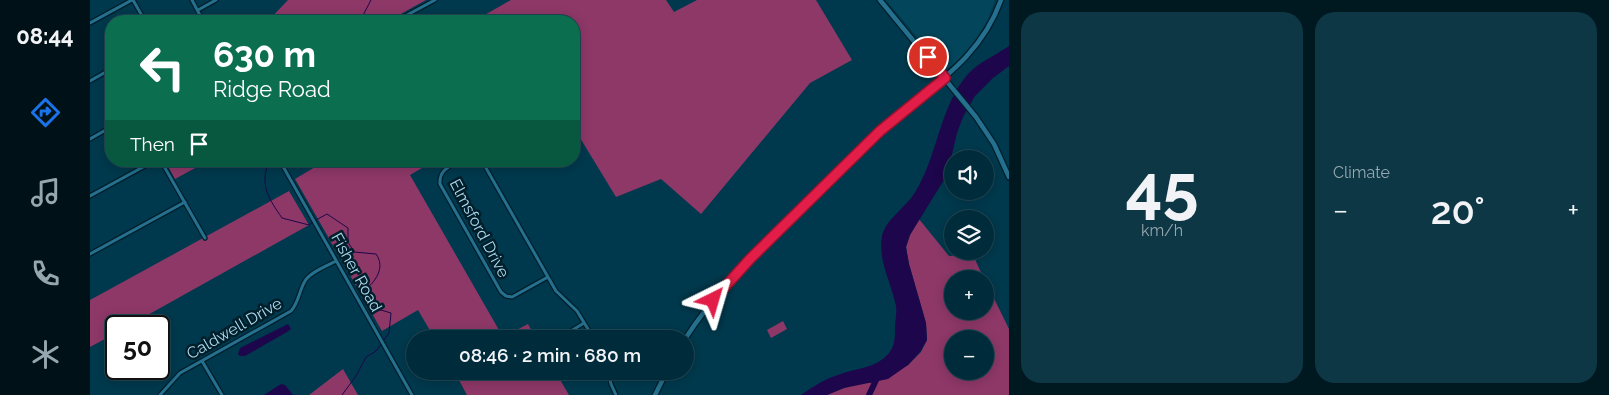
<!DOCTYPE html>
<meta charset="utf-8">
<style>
body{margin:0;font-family:Raleway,sans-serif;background:#0e3745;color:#f1f3f6;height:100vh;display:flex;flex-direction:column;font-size:19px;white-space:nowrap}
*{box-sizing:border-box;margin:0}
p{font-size:16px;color:#95a7af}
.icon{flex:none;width:28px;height:28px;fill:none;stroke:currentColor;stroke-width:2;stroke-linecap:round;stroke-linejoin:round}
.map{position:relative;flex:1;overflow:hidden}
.details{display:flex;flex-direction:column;gap:12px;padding:12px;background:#001820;width:600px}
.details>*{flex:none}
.banner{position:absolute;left:15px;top:15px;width:475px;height:152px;border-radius:20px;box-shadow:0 2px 12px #0003,0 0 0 1px #224754;background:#0b6e4f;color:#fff;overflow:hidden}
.buttons{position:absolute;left:854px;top:150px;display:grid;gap:10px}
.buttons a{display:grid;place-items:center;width:50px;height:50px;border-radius:50%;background:#002b3a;box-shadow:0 2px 12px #0003,0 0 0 1px #224754;font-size:25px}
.speed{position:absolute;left:15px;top:315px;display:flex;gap:10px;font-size:25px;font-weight:700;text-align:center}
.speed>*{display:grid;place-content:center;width:65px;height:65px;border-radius:50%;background:#002b3a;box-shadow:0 2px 12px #0003,0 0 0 1px #224754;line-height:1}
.speed .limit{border:2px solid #111;border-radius:8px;background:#fff;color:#111}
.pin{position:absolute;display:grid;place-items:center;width:42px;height:42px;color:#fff;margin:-21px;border:2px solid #fff;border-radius:50%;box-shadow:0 1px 5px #0007}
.me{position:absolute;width:55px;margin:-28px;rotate:40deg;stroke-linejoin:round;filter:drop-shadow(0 0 4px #0008)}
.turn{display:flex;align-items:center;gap:18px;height:105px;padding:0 25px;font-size:22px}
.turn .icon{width:65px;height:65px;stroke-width:2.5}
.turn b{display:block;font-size:35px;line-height:42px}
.then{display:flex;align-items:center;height:48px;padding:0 25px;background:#0003;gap:10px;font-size:19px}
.big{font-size:38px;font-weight:600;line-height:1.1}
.details .card{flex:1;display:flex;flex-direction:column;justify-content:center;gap:8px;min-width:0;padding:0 18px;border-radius:20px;background:#0e3745}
.details .dial{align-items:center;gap:0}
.dial b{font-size:65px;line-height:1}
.heat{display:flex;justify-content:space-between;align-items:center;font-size:28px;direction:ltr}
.details .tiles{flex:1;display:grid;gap:12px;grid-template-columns:repeat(2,1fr)}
.trip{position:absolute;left:316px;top:330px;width:288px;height:50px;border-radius:25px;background:#002b3a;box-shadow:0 2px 12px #0003,0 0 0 1px #224754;font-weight:600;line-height:50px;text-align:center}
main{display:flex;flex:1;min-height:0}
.menu{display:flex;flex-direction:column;width:90px;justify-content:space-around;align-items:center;background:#001117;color:#95a7af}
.menu .icon{width:35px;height:35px}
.menu .selected{color:#1a73e8}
.menu b{font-size:22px;color:#f1f3f6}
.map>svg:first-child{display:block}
.built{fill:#03455b}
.green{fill:#8e3868;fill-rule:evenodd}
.water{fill:#1d064b}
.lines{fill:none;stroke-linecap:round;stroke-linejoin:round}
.stream{stroke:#1d064b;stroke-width:1}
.river{stroke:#1d064b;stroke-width:6}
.street-casing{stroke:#001f2b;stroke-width:5.5}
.secondary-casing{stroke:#001f2b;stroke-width:7}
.street{stroke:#24708e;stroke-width:3}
.secondary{stroke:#24708e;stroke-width:4.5}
.route-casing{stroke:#92132f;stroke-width:12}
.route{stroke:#e11d48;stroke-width:9}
.labels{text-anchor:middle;stroke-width:5;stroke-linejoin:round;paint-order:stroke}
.street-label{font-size:16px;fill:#aedaef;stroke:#001f2b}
</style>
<main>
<nav class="menu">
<b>08:44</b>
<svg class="icon selected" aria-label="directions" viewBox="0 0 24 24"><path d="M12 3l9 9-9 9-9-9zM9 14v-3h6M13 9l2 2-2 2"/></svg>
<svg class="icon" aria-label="music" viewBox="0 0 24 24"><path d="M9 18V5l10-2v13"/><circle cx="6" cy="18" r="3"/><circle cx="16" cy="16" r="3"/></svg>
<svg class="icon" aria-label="phone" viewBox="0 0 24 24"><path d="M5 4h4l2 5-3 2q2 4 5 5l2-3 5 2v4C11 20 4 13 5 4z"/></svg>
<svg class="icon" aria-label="climate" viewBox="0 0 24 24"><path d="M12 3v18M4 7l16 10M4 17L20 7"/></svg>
</nav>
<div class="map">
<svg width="919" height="395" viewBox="0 0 919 395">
<rect width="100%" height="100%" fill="#00394d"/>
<path class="built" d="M796,0h109l-7,19 -10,17 -12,16 -14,14 -5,3h-3z"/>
<path class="green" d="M198,0h138l-38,21h-120z
M421,0h155l8,12 23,-12h119l36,60 -42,23 -109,131 -40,-35 -45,18 -42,-69v-107h-100z
M75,161h43l-33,18z
M235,161h109l-24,14 93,162 25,-13 8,15h-101l-17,-29 -36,21 -87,-152z
M199,191l20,34 -181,101h-12v7l-26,14v-47z
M829,219l30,37 24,-1 11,24h-32v32h33v-31l24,49v66h-182l17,-7 16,-5h11l37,-18 13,-13 6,-12 -1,-17 -17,-59 -3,-17 4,-12zM862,339h33v32h-33z
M693,321l4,8 -16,9 -4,-8z
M253,369l15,26h-49z
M364,371h101l14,24h-102z"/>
<path class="water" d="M919,46v20l-16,12 -18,18 -12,21 -6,16 -10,42 -37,60 -4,12 3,17 17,59 1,17 -7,12 -12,13 -20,14 -44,9 -17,7h-26c12,-8 23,-16 37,-20 17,-7 38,-6 51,-22 6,-7 6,-16 6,-25 0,-8 3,-18 0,-26 -5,-22 -17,-42 -13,-66 4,-17 23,-28 32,-42 24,-37 25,-87 54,-120 11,-12 28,-19 41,-28z
M198,324l3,5 -4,3 -42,24h-5l-2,-2 2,-6z
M191,384l4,1 8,10h-29z"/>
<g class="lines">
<path class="stream" d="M270,21l11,-21
M179,161c-10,24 0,38 13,57l27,7 4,-3
M226,220l11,-6 21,14v14l6,10 22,2c10,14 -1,28 -12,37l2,12 7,8 8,-1 10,3 -2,20 -13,18 -10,6 -10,19 -14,19"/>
<path class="river" d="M779,395l9,-19"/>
<defs>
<path id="street" d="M43,0l12,21
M102,0l11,21
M108,10l18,-10
M306,21l39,-21
M0,23l42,-23
M0,81l21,-12
M0,139l21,-12
M71,161l44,77
M190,161l132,234
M369,161c-10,6 -20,9 -19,23l61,108 5,4 6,1 36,-20 -66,-116
M0,196l64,-35
M0,254l95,-52
M458,277l8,14 21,20 17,28
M471,337l23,-14
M112,361l20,34
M518,371l3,13 5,11
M70,395l20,-22 111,-62c8,-9 8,-20 14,-30 5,-9 22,-15 31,-20"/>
<path id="secondary" d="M790,0l96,117 18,27 15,33
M595,339c30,-47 70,-85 110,-125 28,-27 55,-56 84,-82 47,-44 99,-68 122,-132
M565,395l12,-24"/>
</defs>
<use href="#street" class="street-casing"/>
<use href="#secondary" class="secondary-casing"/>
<use href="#street" class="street"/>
<use href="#secondary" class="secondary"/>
</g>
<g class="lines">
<defs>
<path id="route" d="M623,300l37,-41 130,-128 65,-53 -17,-21"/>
</defs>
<use href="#route" class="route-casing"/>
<use href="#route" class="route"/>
</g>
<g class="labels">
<g class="street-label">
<text transform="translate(390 228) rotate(62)" y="6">Elmsford Drive</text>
<text transform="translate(267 272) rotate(61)" y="6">Fisher Road</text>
<text transform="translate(144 328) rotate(-30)" y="6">Caldwell Drive</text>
</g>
</g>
</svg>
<div class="buttons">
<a><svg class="icon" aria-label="sound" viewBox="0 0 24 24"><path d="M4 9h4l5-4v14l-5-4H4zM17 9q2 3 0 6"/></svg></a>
<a><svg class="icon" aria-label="layers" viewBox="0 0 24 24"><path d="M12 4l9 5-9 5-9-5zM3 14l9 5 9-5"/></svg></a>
<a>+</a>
<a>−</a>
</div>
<div class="speed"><div class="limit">50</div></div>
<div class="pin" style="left:838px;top:57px;background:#d93025"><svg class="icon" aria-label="arrive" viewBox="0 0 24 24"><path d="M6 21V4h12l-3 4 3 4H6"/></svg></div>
<svg class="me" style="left:623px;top:300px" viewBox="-20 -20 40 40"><path d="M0-17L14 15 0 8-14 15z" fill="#e11d48" stroke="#fff" stroke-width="4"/></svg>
<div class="trip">08:46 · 2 min · 680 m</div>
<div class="banner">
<div class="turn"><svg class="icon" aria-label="left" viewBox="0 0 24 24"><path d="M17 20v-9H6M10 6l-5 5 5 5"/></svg><div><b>630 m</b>Ridge Road</div></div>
<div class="then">Then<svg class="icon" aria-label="arrive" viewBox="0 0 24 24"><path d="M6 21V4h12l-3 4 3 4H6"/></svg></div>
</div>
</div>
<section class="details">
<div class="tiles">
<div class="card dial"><b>45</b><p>km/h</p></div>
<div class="card"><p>Climate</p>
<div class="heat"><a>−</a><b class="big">20°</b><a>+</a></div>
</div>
</div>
</section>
</main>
